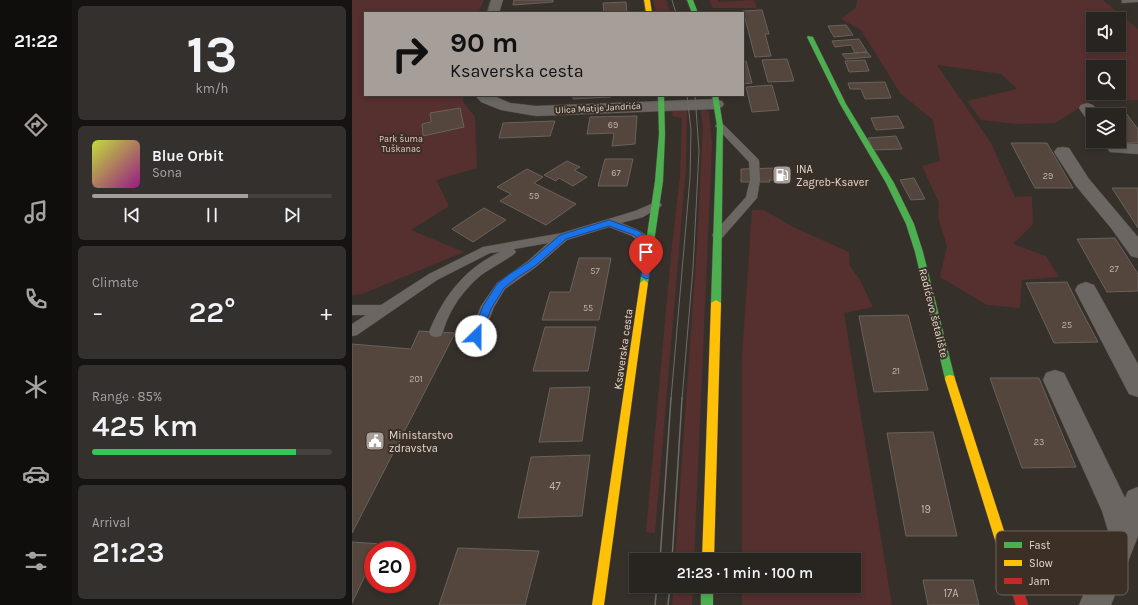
<!DOCTYPE html>
<meta charset="utf-8">
<style>
body{margin:0;font-family:Karla,sans-serif;background:#34302d;color:#f1f3f6;height:100vh;display:flex;flex-direction:column;font-size:15px;white-space:nowrap}
*{box-sizing:border-box;margin:0}
p{font-size:13px;color:#a5a4a5}
.icon{flex:none;width:22px;height:22px;fill:none;stroke:currentColor;stroke-width:2;stroke-linecap:round;stroke-linejoin:round}
.map{position:relative;flex:1;overflow:hidden}
.side{display:flex;flex-direction:column;gap:6px;padding:6px;background:#161412;width:280px}
.side>*{flex:none}
.top-card{position:absolute;left:12px;top:12px;width:380px;height:84px;border-radius:0px;box-shadow:0 2px 6px #0003,0 0 0 1px #44413e;background:#a69e99;color:#111;overflow:hidden}
.tools{position:absolute;left:734px;top:12px;display:grid;gap:8px}
.tools a{display:grid;place-items:center;width:40px;height:40px;border-radius:0px;background:#282420;box-shadow:0 2px 6px #0003,0 0 0 1px #44413e;font-size:20px}
.speed{position:absolute;left:12px;top:541px;display:flex;gap:8px;font-size:20px;font-weight:700;text-align:center}
.speed>*{display:grid;place-content:center;width:52px;height:52px;border-radius:50%;background:#282420;box-shadow:0 2px 6px #0003,0 0 0 1px #44413e;line-height:1}
.speed .limit{border:6px solid #d22;background:#fff;color:#111}
.pin{position:absolute;display:grid;place-items:center;width:34px;height:34px;color:#fff;margin:-41px -17px;border-radius:50% 50% 50% 0;rotate:-45deg;box-shadow:0 0 4px #0007}
.pin .icon{rotate:45deg}
.me{position:absolute;width:44px;margin:-22px;rotate:23deg;stroke-linejoin:round;filter:drop-shadow(0 0 3px #0008)}
.turn{display:flex;align-items:center;gap:14px;height:84px;padding:0 20px;font-size:18px}
.turn .icon{width:52px;height:52px;stroke-width:2.5}
.turn b{display:block;font-size:28px;line-height:34px}
.big{font-size:30px;font-weight:600;line-height:1.1}
.side .tile{flex:1;display:flex;flex-direction:column;justify-content:center;gap:6px;min-width:0;padding:0 14px;border-radius:6px;background:#34302d}
.side .dial{align-items:center;gap:0}
.dial b{font-size:52px;line-height:1}
.song{display:flex;align-items:center;gap:12px}
.cover{width:48px;height:48px;border-radius:6px;background:linear-gradient(135deg,hsl(70 70% 55%),hsl(310 70% 35%))}
.played{height:4px;border-radius:2px;background:linear-gradient(90deg,#a69e99 65%,#44413e 65%)}
.keys{display:flex;justify-content:space-around;direction:ltr}
.heat{display:flex;justify-content:space-between;align-items:center;font-size:22px;direction:ltr}
.charge{height:6px;border-radius:3px;background:linear-gradient(90deg,#34c759 85%,#44413e 0)}
.trip{position:absolute;left:277px;top:553px;width:232px;height:40px;border-radius:0px;background:#282420;box-shadow:0 2px 6px #0003,0 0 0 1px #44413e;font-weight:600;line-height:40px;text-align:center}
main{display:flex;flex:1;min-height:0}
.tabs{display:flex;flex-direction:column;width:72px;justify-content:space-around;align-items:center;background:#100e0d;color:#a5a4a5}
.tabs .icon{width:28px;height:28px}
.tabs .current{color:#a69e99}
.tabs b{font-size:18px;color:#f1f3f6}
.map>svg:first-child{display:block}
.green{fill:#562f2f;fill-rule:evenodd}
.building{fill:#54453d;stroke:#68625e}
.lines{fill:none;stroke-linecap:round;stroke-linejoin:round}
.lane-casing{stroke:#514b47;stroke-width:1}
.street-casing{stroke:#514b47;stroke-width:1}
.fast-casing{stroke:#514b47;stroke-width:1}
.slow-casing{stroke:#514b47;stroke-width:1}
.jam-casing{stroke:#514b47;stroke-width:1}
.lane{fill:#6b6661;fill-rule:evenodd}
.street{fill:#6b6661;fill-rule:evenodd}
.fast{fill:#4caf50;fill-rule:evenodd}
.slow{fill:#ffc107;fill-rule:evenodd}
.jam{fill:#c62828;fill-rule:evenodd}
.tram-far1{stroke:#706b67;stroke-width:1}
.tram{stroke:#706b67;stroke-width:1.5}
.route{fill:#1a73e8;stroke:#114b97}
.labels{text-anchor:middle;stroke-width:4;stroke-linejoin:round;paint-order:stroke}
.far-street-label{font-size:9px;fill:#e2dad4;stroke:#3b2f26}
.number-label{font-size:9px;fill:#beb5ae}
.far-park-label{font-size:9px;fill:#f1c2c0;stroke:#3b2f26}
.poi-label{font-size:11px;fill:#e2dad4;stroke:#3b2f26;text-anchor:start}
.street-label{font-size:11px;fill:#e2dad4;stroke:#3b2f26}
.near-number-label{font-size:11px;fill:#beb5ae}
.key{fill:#3b2f26;stroke:#6d625a;stroke-width:1}
.key-label{font-size:11px;fill:#e2dad4}
</style>
<main>
<nav class="tabs">
<b>21:22</b>
<svg class="icon current" aria-label="directions" viewBox="0 0 24 24"><path d="M12 3l9 9-9 9-9-9zM9 14v-3h6M13 9l2 2-2 2"/></svg>
<svg class="icon" aria-label="music" viewBox="0 0 24 24"><path d="M9 18V5l10-2v13"/><circle cx="6" cy="18" r="3"/><circle cx="16" cy="16" r="3"/></svg>
<svg class="icon" aria-label="phone" viewBox="0 0 24 24"><path d="M5 4h4l2 5-3 2q2 4 5 5l2-3 5 2v4C11 20 4 13 5 4z"/></svg>
<svg class="icon" aria-label="climate" viewBox="0 0 24 24"><path d="M12 3v18M4 7l16 10M4 17L20 7"/></svg>
<svg class="icon" aria-label="car" viewBox="0 0 24 24"><path d="M5 17H2v-5l4-1 3-4h7l3 4 3 1v5h-3M9 17h6M6 11h13"/><circle cx="7" cy="17" r="2"/><circle cx="17" cy="17" r="2"/></svg>
<svg class="icon" aria-label="filters" viewBox="0 0 24 24"><path d="M4 7h16M4 17h16"/><circle cx="9" cy="7" r="2"/><circle cx="15" cy="17" r="2"/></svg>
</nav>
<section class="side">
<div class="tile dial"><b>13</b><p>km/h</p></div>
<div class="tile">
<div class="song"><i class="cover"></i><div><b>Blue Orbit</b><p>Sona</p></div></div>
<div class="played"></div>
<div class="keys"><svg class="icon" aria-label="previous" viewBox="0 0 24 24"><path d="M18 5L8 12l10 7zM5 5v14"/></svg><svg class="icon" aria-label="pause" viewBox="0 0 24 24"><path d="M8 5v14M16 5v14"/></svg><svg class="icon" aria-label="next" viewBox="0 0 24 24"><path d="M6 5l10 7-10 7zM19 5v14"/></svg></div>
</div>
<div class="tile"><p>Climate</p>
<div class="heat"><a>−</a><b class="big">22°</b><a>+</a></div>
</div>
<div class="tile"><p>Range · 85%</p><b class="big">425 km</b><div class="charge"></div></div>
<div class="tile"><p>Arrival</p><b class="big">21:23</b></div>
</section>
<div class="map">
<svg width="786" height="605" viewBox="0 0 786 605">
<rect width="100%" height="100%" fill="#36302b"/>
<path class="green" d="M0,0h132l-6,13h-113v82h99l-1,7 12,15 2,51 -41,12 13,26 -38,24 53,22 -102,42 -10,1z
M301,0h13l4,13h-14z
M357,0h9v2l36,-2 3,8h-44z
M505,0h246l35,29v71l-53,2 -9,8 -21,13 -38,1 -36,-4 -14,-19 50,-12 -16,-15 -64,-9 54,78 24,54 17,-1 1,28 -20,20 33,12 13,21 -37,3 -2,28 -33,-3 -47,-28 7,-31 -9,-29 1,-14 -17,-37 18,-5 -7,-41 -33,-27 -39,-63 -20,-11 15,-12zM741,19h26v26h-26zM741,67h26v26h-26z
M335,106l-1,61 -31,366 -9,-1 25,-277 9,-79 2,-58 -10,-2 1,-6z
M348,107l9,5 3,32 -18,416h-19l22,-315 6,-120z
M400,210h12l29,17 56,25 1,14 10,14 13,27 -29,6 48,292h-150v-19h112v-26h-112v-203z
M322,586h19l-1,19h-20z"/>
<path class="building" d="M162,0h39v2l-40,3z
M274,2l1,11h-23l-1,-10z
M410,10l7,24h-4l6,22 -16,1 -12,-46z
M494,25l7,10 -19,2 -6,-11z
M507,39l8,13 -12,1 -4,-8 -16,2 -3,-6z
M515,52l4,5 -25,2 -4,-5z
M435,59l7,22 -26,1 -6,-22z
M513,60l4,11 -20,1 -4,-11z
M391,61h3l6,22 -9,1z
M533,82l6,16 -26,1 -4,-10h-11l-2,-6z
M420,85l7,25 -27,2 -6,-25z
M221,95h38v2l-38,2z
M108,108l4,19 -41,9 -1,-12 9,-2 -1,-9z
M744,108h26l16,21v14h-17l-2,-3v-25h-18z
M285,116l-2,28 -23,2 2,-13 -27,1 3,-17z
M546,116l6,12 -28,2 -5,-12z
M203,121l-5,15 -51,2 4,-15z
M544,136l6,13 -29,1 -5,-12z
M659,143h36l26,45h-38z
M253,159h28l-6,27h-29z
M215,161l13,6 -6,3 13,7 -14,9 -14,-8 -3,3 -12,-6z
M424,168l1,12h-8l1,2h-29v-13z
M175,169l16,8 -9,6 42,21 -30,21 -46,-24 11,-7 -14,-7z
M424,170h11l1,10h-11z
M562,178l11,21 -14,1 -11,-20z
M760,188h26v40z
M132,208l22,12 -33,22 -21,-13z
M763,238l23,36v17l-31,1 -30,-53z
M227,258h32l-12,62h-57l8,-28h20z
M715,282l13,26 18,34 -44,1 -28,-60z
M556,315l20,75 -54,2 -15,-76z
M193,327h51l-8,44h-55z
M67,331l36,2 -103,200v-189l59,5z
M638,378h49l37,89 -54,1z
M238,387l-8,54 -43,1 11,-54z
M581,432l24,104h-51l-19,-103z
M238,455l-8,61 -64,2 13,-61z
M0,542l28,2 -3,6h-4v9l-21,44z
M106,548l81,3 -14,54h-86z
M571,580h50l6,25h-51z"/>
<g class="lines">
<defs>
<path id="lane" d="M770,0h16v2l-16,1z
M368,123l3,1 35,35 1,2 1,19 -3,18 -35,40h-8l-2,-3 34,-38 4,-17 -1,-18 -32,-34 -2,-2 2,-2z
M304,202l4,1 2,2 -2,2 -17,10 -22,6c13,5 27,10 35,23l-2,3h-8l-14,-13 -23,-9 -42,13 -31,27 -31,22 -11,18 -13,33 -5,1 -5,-1 -2,-4 12,-30 16,-23 31,-22 20,-18 -34,6 2,3c-2,4 -29,18 -36,24 -13,11 -25,26 -32,42 -3,6 -4,12 -7,18l-5,1 -5,-1 -2,-4c14,-35 36,-64 71,-80l-10,1 -53,27 -80,55 -5,1v-12l14,-9h-14v-10h29l48,-31 54,-27 79,-14 73,-22z"/>
<path id="street" d="M139,0h12l-4,13h-12z
M123,95h17l18,8 26,3 180,-7 6,2 2,3 -2,3 -6,2 -180,7 -35,-6 -20,-8z
M735,103l6,2 7,10h-7v7l-6,-2 -8,-12 2,-3z
M750,141h17l2,2 17,1v10l-28,-2z
M711,147l6,1 20,31 49,58v21l-7,-2 -20,-28 -35,-42 -22,-34 3,-4z
M734,282l8,3 44,79v33l-9,-3 -54,-104 3,-5z
M703,370l9,3 61,125 3,-7 10,-4v49l-27,69h-32l30,-71 -7,-23 -59,-131 3,-7z"/>
<path id="fast" d="M335,0h6l5,13h-6z
M456,36l5,1 33,67 48,79 20,41 9,28 32,127 -1,3 -4,1 -4,-1 -1,-3 -30,-127 -9,-28 -20,-41 -46,-79 -33,-67z
M306,95h6l1,39 -2,47 -15,102 -4,3 -4,-3 15,-102 4,-47z
M360,95h6l5,31 -2,177 -5,3 -5,-3 6,-177z
M349,586h12v19h-12z"/>
<path id="slow" d="M292,0h6l2,13h-6z
M292,280l4,3 -44,322h-12l48,-322z
M364,300l5,3 -7,257h-12l9,-257z
M598,375l4,1 1,3 52,161 -2,4 -4,2 -4,-2 -2,-4 -50,-161 1,-3z"/>
<path id="jam" d="M649,534l4,2 2,4 21,65h-12l-21,-65 2,-4z"/>
</defs>
<use href="#lane" class="lane-casing"/>
<use href="#street" class="street-casing"/>
<use href="#fast" class="fast-casing"/>
<use href="#slow" class="slow-casing"/>
<use href="#jam" class="jam-casing"/>
<use href="#lane" class="lane"/>
<use href="#street" class="street"/>
<use href="#fast" class="fast"/>
<use href="#slow" class="slow"/>
<use href="#jam" class="jam"/>
<path class="tram-far1" d="M320,0l4,13
M319,399l19,-221 1,-48 -4,-35
M330,399l11,-131 6,-117 -4,-56"/>
<path class="tram" d="M308,560l11,-162
M320,560l10,-162
M303,605l2,-19
M316,605l2,-19"/>
</g>
<path class="route" d="M257,220l30,11 14,13 1,2 -5,32 -3,1 -5,-3 5,-30 -12,-11 -25,-9 -43,13 -31,27 -17,11 -14,11 -12,19 -13,31h-7l-1,-2 12,-30 14,-22 14,-11 18,-11 31,-27z"/>
<defs>
<symbol id="fuel-square" viewBox="-11 -11 22 22"><rect x="-9" y="-9" width="18" height="18" rx="4" fill="#a69e99" stroke="#3b2f26"/><path d="M-5.5-6h7V0h2V4h1.3V-2.5L3-4.5l.8-.8L6-3V5H2.5V1h-1V6h-7ZM-4.2-4.7v3.2H.2V-4.7Z" fill="#fff"/></symbol>
<symbol id="civic-square" viewBox="-11 -11 22 22"><rect x="-9" y="-9" width="18" height="18" rx="4" fill="#a69e99" stroke="#3b2f26"/><path d="M-.6-6.5H3V-4.5H.6V-3L4-1V1h2V6H-6V1h2V-1L-.6-3ZM-1.2 2.5V6h2.4V2.5Z" fill="#fff"/></symbol>
</defs>
<g fill-rule="evenodd">
<use href="#fuel-square" x="419" y="164" width="22" height="22"/>
<use href="#civic-square" x="12" y="430" width="22" height="22"/>
</g>
<g class="labels">
<g class="far-street-label">
<text transform="translate(246 108) rotate(-3)" y="3">Ulica Matije Jandrića</text>
</g>
<g class="number-label">
<text x="261" y="128">69</text>
<text x="264" y="176">67</text>
<text x="696" y="179">29</text>
<text x="182" y="199">59</text>
<text x="762" y="272">27</text>
<text x="243" y="274">57</text>
<text x="236" y="311">55</text>
<text x="715" y="328">25</text>
<text x="544" y="374">21</text>
<text x="64" y="382">201</text>
<text x="687" y="445">23</text>
</g>
<g class="far-park-label">
<text x="49" y="142">Park šuma<tspan x="49" dy="10">Tuškanac</tspan></text>
</g>
<g class="poi-label">
<text x="444" y="173">INA<tspan x="444" dy="13">Zagreb-Ksaver</tspan></text>
<text x="37" y="439">Ministarstvo<tspan x="37" dy="13">zdravstva</tspan></text>
</g>
<g class="street-label">
<text transform="translate(582 313) rotate(76)" y="4">Radićevo šetalište</text>
<text transform="translate(271 349) rotate(-82)" y="4">Ksaverska cesta</text>
</g>
<g class="near-number-label">
<text x="203" y="490">47</text>
<text x="574" y="513">19</text>
<text x="599" y="597">17A</text>
</g>
</g>
<rect x="644" y="531" width="132" height="64" rx="6" class="key"/>
<rect x="652" y="542" width="18" height="6" fill="#4caf50"/>
<rect x="652" y="560" width="18" height="6" fill="#ffc107"/>
<rect x="652" y="578" width="18" height="6" fill="#c62828"/>
<g class="key-label">
<text x="677" y="549">Fast</text>
<text x="677" y="567">Slow</text>
<text x="677" y="585">Jam</text>
</g>
</svg>
<div class="tools">
<a><svg class="icon" aria-label="sound" viewBox="0 0 24 24"><path d="M4 9h4l5-4v14l-5-4H4zM17 9q2 3 0 6"/></svg></a>
<a><svg class="icon" aria-label="search" viewBox="0 0 24 24"><circle cx="10" cy="10" r="6"/><path d="M15 15l6 6"/></svg></a>
<a><svg class="icon" aria-label="layers" viewBox="0 0 24 24"><path d="M12 4l9 5-9 5-9-5zM3 14l9 5 9-5"/></svg></a>
</div>
<div class="speed"><div class="limit">20</div></div>
<div class="pin" style="left:294px;top:276px;background:#d93025"><svg class="icon" aria-label="arrive" viewBox="0 0 24 24"><path d="M6 21V4h12l-3 4 3 4H6"/></svg></div>
<svg class="me" style="left:124px;top:336px" viewBox="-20 -20 40 40"><circle r="19" fill="#fff"/><path d="M0-13L10 11 0 6-10 11z" fill="#1a73e8"/></svg>
<div class="trip">21:23 · 1 min · 100 m</div>
<div class="top-card">
<div class="turn"><svg class="icon" aria-label="right" viewBox="0 0 24 24"><path d="M7 20v-9h11M14 6l5 5-5 5"/></svg><div><b>90 m</b>Ksaverska cesta</div></div>
</div>
</div>
</main>
